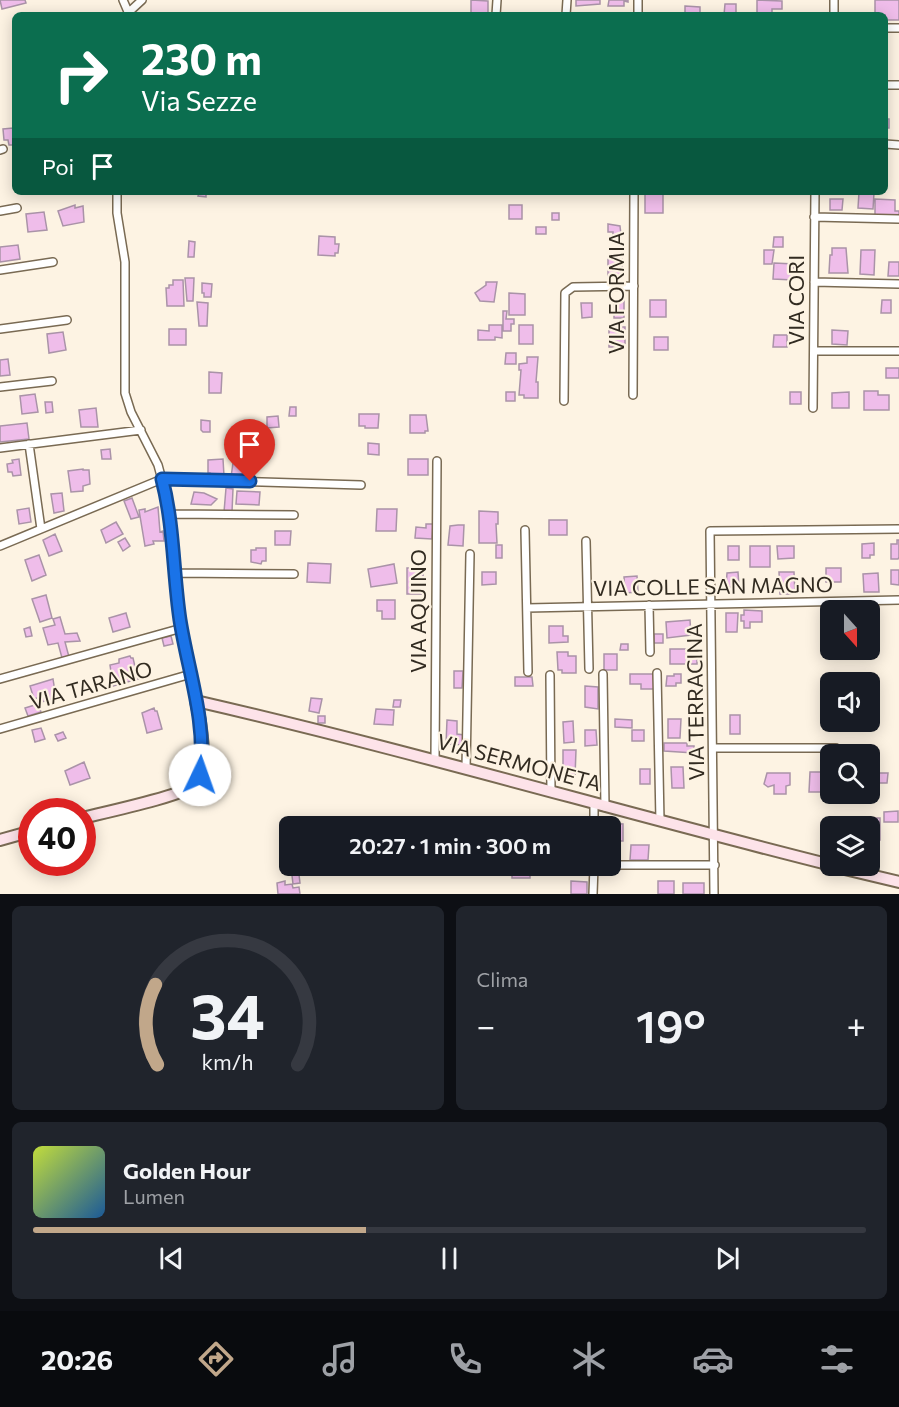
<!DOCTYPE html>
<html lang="it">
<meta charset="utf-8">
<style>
body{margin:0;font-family:Commissioner,sans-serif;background:#20242c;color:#f1f3f6;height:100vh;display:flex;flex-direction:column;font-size:22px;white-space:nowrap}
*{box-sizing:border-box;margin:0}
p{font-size:20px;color:#9ea1a6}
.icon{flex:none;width:33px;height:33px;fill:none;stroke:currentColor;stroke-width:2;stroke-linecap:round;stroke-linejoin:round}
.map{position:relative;height:894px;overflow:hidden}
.side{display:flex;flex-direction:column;gap:12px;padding:12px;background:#0d0f14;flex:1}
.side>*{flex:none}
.hud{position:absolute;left:12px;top:12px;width:876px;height:183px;border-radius:9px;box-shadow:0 3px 15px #0003;background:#0b6e4f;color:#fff;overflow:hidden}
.needle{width:39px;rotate:159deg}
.buttons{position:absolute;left:820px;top:600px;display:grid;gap:12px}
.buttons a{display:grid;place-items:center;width:60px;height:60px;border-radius:9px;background:#171b24;box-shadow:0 3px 15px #0003;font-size:30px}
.speed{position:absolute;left:18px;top:798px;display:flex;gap:12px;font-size:30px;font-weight:700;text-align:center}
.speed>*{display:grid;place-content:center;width:78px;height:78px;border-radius:50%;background:#171b24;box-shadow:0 3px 15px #0003;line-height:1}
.speed .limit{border:9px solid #d22;background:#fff;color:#111}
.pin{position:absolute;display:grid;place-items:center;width:51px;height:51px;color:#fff;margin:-62px -26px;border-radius:50% 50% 50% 0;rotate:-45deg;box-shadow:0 0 6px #0007}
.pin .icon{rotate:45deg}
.me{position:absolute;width:66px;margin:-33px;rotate:3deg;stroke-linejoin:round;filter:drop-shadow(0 0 4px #0008)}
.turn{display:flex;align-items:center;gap:21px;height:126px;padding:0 30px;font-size:27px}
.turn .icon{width:78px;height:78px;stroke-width:2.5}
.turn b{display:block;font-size:42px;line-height:51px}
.then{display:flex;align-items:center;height:57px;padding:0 30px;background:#0003;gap:12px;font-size:22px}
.big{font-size:45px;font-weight:600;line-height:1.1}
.side .widget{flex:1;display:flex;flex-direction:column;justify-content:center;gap:9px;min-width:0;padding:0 21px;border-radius:9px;background:#20242c}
.side .dial{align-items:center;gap:0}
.dial svg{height:156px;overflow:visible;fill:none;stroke:#363941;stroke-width:7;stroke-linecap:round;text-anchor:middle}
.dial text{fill:#f1f3f6;stroke:none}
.song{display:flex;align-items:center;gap:18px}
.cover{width:72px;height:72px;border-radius:9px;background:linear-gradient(135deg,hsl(70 70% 55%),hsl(210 70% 35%))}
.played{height:6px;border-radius:3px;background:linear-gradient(90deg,#c1a78a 40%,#363941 40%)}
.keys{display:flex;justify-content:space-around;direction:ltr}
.heat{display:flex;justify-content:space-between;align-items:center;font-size:33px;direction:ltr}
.side .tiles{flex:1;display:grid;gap:12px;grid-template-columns:1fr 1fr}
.widget:last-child{grid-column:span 2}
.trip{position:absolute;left:279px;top:816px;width:342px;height:60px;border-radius:9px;background:#171b24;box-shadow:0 3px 15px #0003;font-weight:600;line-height:60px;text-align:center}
.tabs{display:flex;height:96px;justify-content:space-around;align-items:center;background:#090b0e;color:#9ea1a6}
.tabs .icon{width:42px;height:42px}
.tabs .active{color:#c1a78a}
.tabs b{font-size:27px;color:#f1f3f6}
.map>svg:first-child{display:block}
.building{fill:#efbdea;stroke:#aa93a8;stroke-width:1.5}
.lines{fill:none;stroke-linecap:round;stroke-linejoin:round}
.street-casing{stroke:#796a53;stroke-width:10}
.secondary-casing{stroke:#796a53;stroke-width:14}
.street{stroke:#fff;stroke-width:7}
.secondary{stroke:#fde3e9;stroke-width:10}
.route-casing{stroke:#114b97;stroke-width:15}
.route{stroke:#1a73e8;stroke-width:10}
.labels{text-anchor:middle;stroke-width:4.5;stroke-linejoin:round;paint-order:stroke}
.street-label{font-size:21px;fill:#322b21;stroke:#fdf3e3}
</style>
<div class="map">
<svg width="899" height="894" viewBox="0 0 899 894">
<rect width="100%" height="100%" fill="#fdf3e3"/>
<path class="building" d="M0,0h25l1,3 -24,6z
M471,0l17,1v14l-17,-2z
M576,0h24v4l-24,2z
M609,0h19v2l-4,-1v5h-16z
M757,0l25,1v8h-10v4h-15z
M875,0h24v20h-14v-5h-10z
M725,4h11v11h-12z
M685,6l15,1v6l-12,2v-2h-3z
M885,119h4v9h-4z
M13,128l2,17h-6l-1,-5h-4l-1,-11z
M199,192h7v5l-8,-1z
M645,192h18v21h-18z
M859,192l15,1 -1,16 -15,-1z
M830,199h13l-1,11h-12z
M875,199l20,1v11h4v6l-24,-1z
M75,205v3l8,-2 1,16 -21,4 -5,-15z
M509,205h13v14h-13z
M44,212l3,18 -19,2 -2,-18z
M552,213h7v7h-7z
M608,224l12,2 1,9h-8v-3h-5z
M536,227h10v7h-10z
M319,236l16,1v7h4l-1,9h-3v3l-17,-1z
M774,237h9v10h-10z
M189,241l6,1 -1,15h-6z
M18,245l2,14 -20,3v-15z
M832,248h14l2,25h-19l1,-18h2z
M764,250h10l-2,14h-8z
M861,250h14l-1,25 -14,-1z
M608,259h14v18l-14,-1z
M889,262h10v14h-11z
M774,263l20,1 -1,16 -20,-1z
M185,278h9l-1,23h-6z
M173,280h10l1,26h-17l-1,-18h3v-3h4z
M486,282h11l-3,20 -14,-1 -5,-8 11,-8z
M202,283l10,1 -1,13h-7v-4h-2z
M509,293l16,1v21h-16z
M614,300h10v18h-10z
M650,300h16v17h-16z
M882,300h9v13h-10z
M197,302l11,1 -1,23h-8z
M581,303h11v14l-10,1z
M503,311h4l-1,8h8v5h-3v7h-8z
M489,325h13v13l-7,-1v3h-17v-10l11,1z
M519,325h14v19h-14z
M609,327h16v20h-16z
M169,329h17v16h-17z
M832,330l16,1 -1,14 -15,-1z
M63,332l3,18 -17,3 -2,-19z
M774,335h13v12h-14z
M654,337h14v13h-14z
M506,353h10v11h-11z
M527,357h11l-2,25h2v16h-14v-3h-5l2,-25h-2v-6l8,-1z
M8,359l2,16 -10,1v-16z
M886,368h13v10h-13z
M209,372l13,1 -1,20h-12z
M864,391h14v4h11v15h-25z
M506,392h9v9h-9z
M790,392h11v12h-11z
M849,392v16h-17v-15z
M35,394l3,18 -16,2 -2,-18z
M45,402h7l1,10 -7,1z
M290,407h6v9h-7z
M96,408l2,19h-17l-2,-17z
M359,414h20l-1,14h-13v-2h-6z
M410,415h16l2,16h-3v2h-15z
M278,416l1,11 -12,1v-11z
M201,420l9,1v11h-7l-2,-2z
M27,423l2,16 -29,3v-16z
M368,443l11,1v11l-11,-1z
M110,449l1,10h-9l-1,-9z
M19,459l2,16 -8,1 -1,-4h-4l-1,-8 6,-1 -1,-3z
M223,459l1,17h-14v-3h-2v-13z
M408,459h20v16h-20z
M233,463h11l-2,14h-11z
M83,469v1h6l1,14 -7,2v5l-12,1 -3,-21z
M226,488l7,1 -1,23h-8z
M237,491l23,1 -1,13 -23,-1z
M194,492l10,1 13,6 -6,6 -20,-1z
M62,493l2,18 -10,2 -3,-19z
M132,498l7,19 -8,2 -7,-18z
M158,507l2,25 3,-1 1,10h-11l1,3 -9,2 -6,-36 6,-1v3z
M29,508l2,14 -12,2 -2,-14z
M377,509h20l-1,22h-20z
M479,511l19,1v12h-2l1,19h-18z
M549,520h18v15h-18z
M116,522l7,12 -17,9 -5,-13z
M426,524h7l-1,15 -17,-1 1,-11 10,1z
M458,525h6l-1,21 -15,-1 2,-19z
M275,531h16l-1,14h-15z
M55,534l7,17 -13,5 -6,-16z
M125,538l5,8 -7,5 -5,-9z
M897,540h2v17l-1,2h-7v-15h6z
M874,543v12h-4v3h-8v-14z
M496,545h6v13h-6z
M728,546h11v14h-11z
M750,546h20v21h-20z
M777,546h17v12l-16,1z
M256,548h10v13h-4l-1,3 -10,-2v-12h5z
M39,555l7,20 -14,6 -7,-21z
M308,563l23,1 -1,19 -23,-1z
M394,564l3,19 -26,4 -3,-18z
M407,568h16v26h-16z
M826,568h15v14h-15z
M891,570h8v15l-8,-1z
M482,572h14v12l-14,1z
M738,572l1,15h-13l1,-14z
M779,572h15l1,22h-15z
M878,573l1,19h-15l-1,-18z
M637,576l1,16 -13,1 -1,-16z
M46,595l6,23 -12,4 -8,-23z
M377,600h18v19h-13v-8h-5z
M744,610l18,1v11h-12v6h-6v-7h-3v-6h3z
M126,613l4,14 -17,5 -4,-14z
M726,613h12l-1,19h-11z
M60,617l5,17 12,-1 3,8 -15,1 4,15 -7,1 -4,-15 -10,2 -5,-17 12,-3 -2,-6z
M870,619h8l1,15 -9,1z
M690,620l1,15 -24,3 -1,-16z
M549,626h14v10h5v6l-19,1z
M30,627l2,9 -6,1 -2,-8z
M654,634h9v9h-9z
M171,636l2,8 -9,2 -2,-8z
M621,644h7v6h-8z
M670,649h23v6h4v9h-27z
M557,652h11v4h8v17h-14v-3h-4z
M604,654h13v16h-13z
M130,656l1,2h2l5,21 -25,7 -3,-21 9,-2v-4z
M454,671h9l-1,17h-8z
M630,674h24v15h-13v-5h-11z
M674,674h7v9h-5v3h-10l1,-10h7z
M515,677h17l1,9h-18z
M53,679l3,19 -15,4 -1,-5 -6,2 -4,-13z
M585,686l13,1v22l-13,-2z
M311,698l11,1 -3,14 -10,-2z
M394,700h7l-1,7h-7z
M38,704l3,8 -13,4 -3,-8z
M154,708l1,3h2l5,18 -15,4 -5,-20z
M376,709l18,1 -1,15 -19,-1z
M730,715h10v19h-10z
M318,716h7v7h-7z
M615,719l17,1v8l-17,-1z
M668,719h13l-1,19h-12z
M447,720l10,1v13l7,1 -1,10 -17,-1z
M573,721l1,21 -10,1 -1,-21z
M41,728l4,11 -10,3 -3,-12z
M585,730h11l1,15 -12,1z
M632,730h12v11h-12z
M63,732l3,6 -8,3 -3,-6z
M664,743h23v3h7v7l-30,-2z
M563,750h13l-1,27h-12z
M84,762l6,16 -20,7 -5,-14z
M671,767h12l1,21h-12z
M640,769h10v15h-10z
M810,772h15v20h-16z
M767,773h23v12l-4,1v8h-12v-9l-6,2 -4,-3z
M879,773h9l-1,10h-9z
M898,811v11h-14v-10z
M854,818h26v22h-10v-14h-16z
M604,823l19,1v17h-13v-15h-6z
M631,845h18l-1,15h-18z
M298,866l2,17 -7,1 -2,-17z
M530,870v8h-18v-7z
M285,881v4l7,-1 1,4 6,-1 1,7h-22l-1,-11z
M571,881l16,1v12h-16z
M658,881h16v13h-16z
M683,883h21v11h-21z"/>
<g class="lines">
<defs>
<path id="street" d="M123,0l6,14
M129,12l13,-12
M496,15l1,-15
M566,15l1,-15
M638,15v-15
M834,15v-15
M885,28h14
M885,85h14
M885,144l14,1
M0,150l3,-1
M117,192v21l8,49v131l6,19 27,53 10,37 12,116 16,83
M0,211l17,-3
M814,217l85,2
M0,270l53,-8
M814,282l85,2
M0,329l67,-9
M814,351h85
M0,387l52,-6
M633,395l1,-203
M564,401l1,-108 8,-6 61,-1
M813,408l2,-216
M29,444l12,85
M0,448l141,-18
M170,514l124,1
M525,530l3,142
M586,541l3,128
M0,546l162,-67 199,6
M175,573l119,1
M649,605l1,47
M527,608l372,-8
M657,673l3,148
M603,674l2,133
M550,675l1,117
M0,679l182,-51
M0,729l191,-55
M713,748h123
M435,760l2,-299
M466,769l4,-215
M594,826v-22
M610,865h105
M593,894l1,-28
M714,894l-4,-363 189,-2"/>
<path id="secondary" d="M82,818c20,-5 106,-23 115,-35 12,-16 3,-64 -1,-82 213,49 423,111 635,164
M0,840l32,-9
M832,866l67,16"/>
</defs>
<use href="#street" class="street-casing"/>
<use href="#secondary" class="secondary-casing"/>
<use href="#street" class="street"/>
<use href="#secondary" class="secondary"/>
</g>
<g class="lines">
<defs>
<path id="route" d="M200,775c7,-53 -12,-104 -20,-155 -7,-47 -6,-95 -18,-141l88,2"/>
</defs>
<use href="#route" class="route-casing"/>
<use href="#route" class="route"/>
</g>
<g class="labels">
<g class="street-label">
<text transform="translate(617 293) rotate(-90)" y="7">VIA FORMIA</text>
<text transform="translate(797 300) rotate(-90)" y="7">VIA CORI</text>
<text transform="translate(713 587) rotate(-1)" y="7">VIA COLLE SAN MAGNO</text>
<text transform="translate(419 611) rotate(-90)" y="7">VIA AQUINO</text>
<text transform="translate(91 686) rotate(-16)" y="7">VIA TARANO</text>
<text transform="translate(696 702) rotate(-91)" y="7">VIA TERRACINA</text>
<text transform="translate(519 763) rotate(15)" y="7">VIA SERMONETA</text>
</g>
</g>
</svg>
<div class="buttons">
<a><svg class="needle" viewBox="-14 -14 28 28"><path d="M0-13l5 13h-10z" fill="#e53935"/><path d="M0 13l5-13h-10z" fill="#9ea1a6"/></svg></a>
<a><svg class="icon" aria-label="sound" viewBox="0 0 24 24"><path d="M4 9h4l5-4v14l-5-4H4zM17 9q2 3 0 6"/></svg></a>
<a><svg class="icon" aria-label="search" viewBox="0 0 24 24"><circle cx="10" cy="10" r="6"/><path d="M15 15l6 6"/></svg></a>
<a><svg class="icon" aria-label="layers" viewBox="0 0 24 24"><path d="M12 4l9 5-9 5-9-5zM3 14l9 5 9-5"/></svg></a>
</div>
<div class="speed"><div class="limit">40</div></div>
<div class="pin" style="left:250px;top:481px;background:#d93025"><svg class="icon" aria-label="arrive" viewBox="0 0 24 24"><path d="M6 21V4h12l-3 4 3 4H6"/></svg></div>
<svg class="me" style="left:200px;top:775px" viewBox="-20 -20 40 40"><circle r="19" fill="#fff"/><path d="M0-13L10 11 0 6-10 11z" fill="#1a73e8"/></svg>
<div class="trip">20:27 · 1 min · 300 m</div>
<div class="hud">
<div class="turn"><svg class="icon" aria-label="right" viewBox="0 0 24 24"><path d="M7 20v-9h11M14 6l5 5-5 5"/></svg><div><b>230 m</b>Via Sezze</div></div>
<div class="then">Poi<svg class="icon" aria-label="arrive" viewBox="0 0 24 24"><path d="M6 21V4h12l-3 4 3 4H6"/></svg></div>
</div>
</div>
<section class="side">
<div class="tiles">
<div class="widget dial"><svg viewBox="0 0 100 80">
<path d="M14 69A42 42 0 1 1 86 69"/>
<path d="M14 69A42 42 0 0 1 13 28" stroke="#c1a78a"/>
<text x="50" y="56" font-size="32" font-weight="700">34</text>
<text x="50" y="72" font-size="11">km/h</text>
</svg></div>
<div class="widget"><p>Clima</p>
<div class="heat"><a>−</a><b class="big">19°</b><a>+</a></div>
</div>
<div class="widget">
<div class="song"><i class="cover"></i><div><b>Golden Hour</b><p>Lumen</p></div></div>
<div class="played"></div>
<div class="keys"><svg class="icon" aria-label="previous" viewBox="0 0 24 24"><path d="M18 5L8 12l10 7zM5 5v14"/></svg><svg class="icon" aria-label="pause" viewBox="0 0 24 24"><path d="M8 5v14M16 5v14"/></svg><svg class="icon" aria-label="next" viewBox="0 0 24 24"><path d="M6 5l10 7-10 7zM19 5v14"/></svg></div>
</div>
</div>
</section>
<nav class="tabs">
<b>20:26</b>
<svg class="icon active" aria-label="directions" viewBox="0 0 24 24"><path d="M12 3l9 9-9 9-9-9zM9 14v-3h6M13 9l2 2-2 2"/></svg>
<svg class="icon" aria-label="music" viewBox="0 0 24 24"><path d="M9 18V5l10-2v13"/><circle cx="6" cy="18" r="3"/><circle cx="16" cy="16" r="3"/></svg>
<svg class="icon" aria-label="phone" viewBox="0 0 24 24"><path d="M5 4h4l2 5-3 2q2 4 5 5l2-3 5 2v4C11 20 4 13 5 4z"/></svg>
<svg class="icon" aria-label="climate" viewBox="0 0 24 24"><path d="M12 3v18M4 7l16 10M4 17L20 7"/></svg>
<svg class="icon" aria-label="car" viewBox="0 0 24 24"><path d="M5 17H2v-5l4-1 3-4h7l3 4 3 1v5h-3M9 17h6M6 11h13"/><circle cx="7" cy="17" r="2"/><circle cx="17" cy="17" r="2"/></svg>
<svg class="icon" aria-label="filters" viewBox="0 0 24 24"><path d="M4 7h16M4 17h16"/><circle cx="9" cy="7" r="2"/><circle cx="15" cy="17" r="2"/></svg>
</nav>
